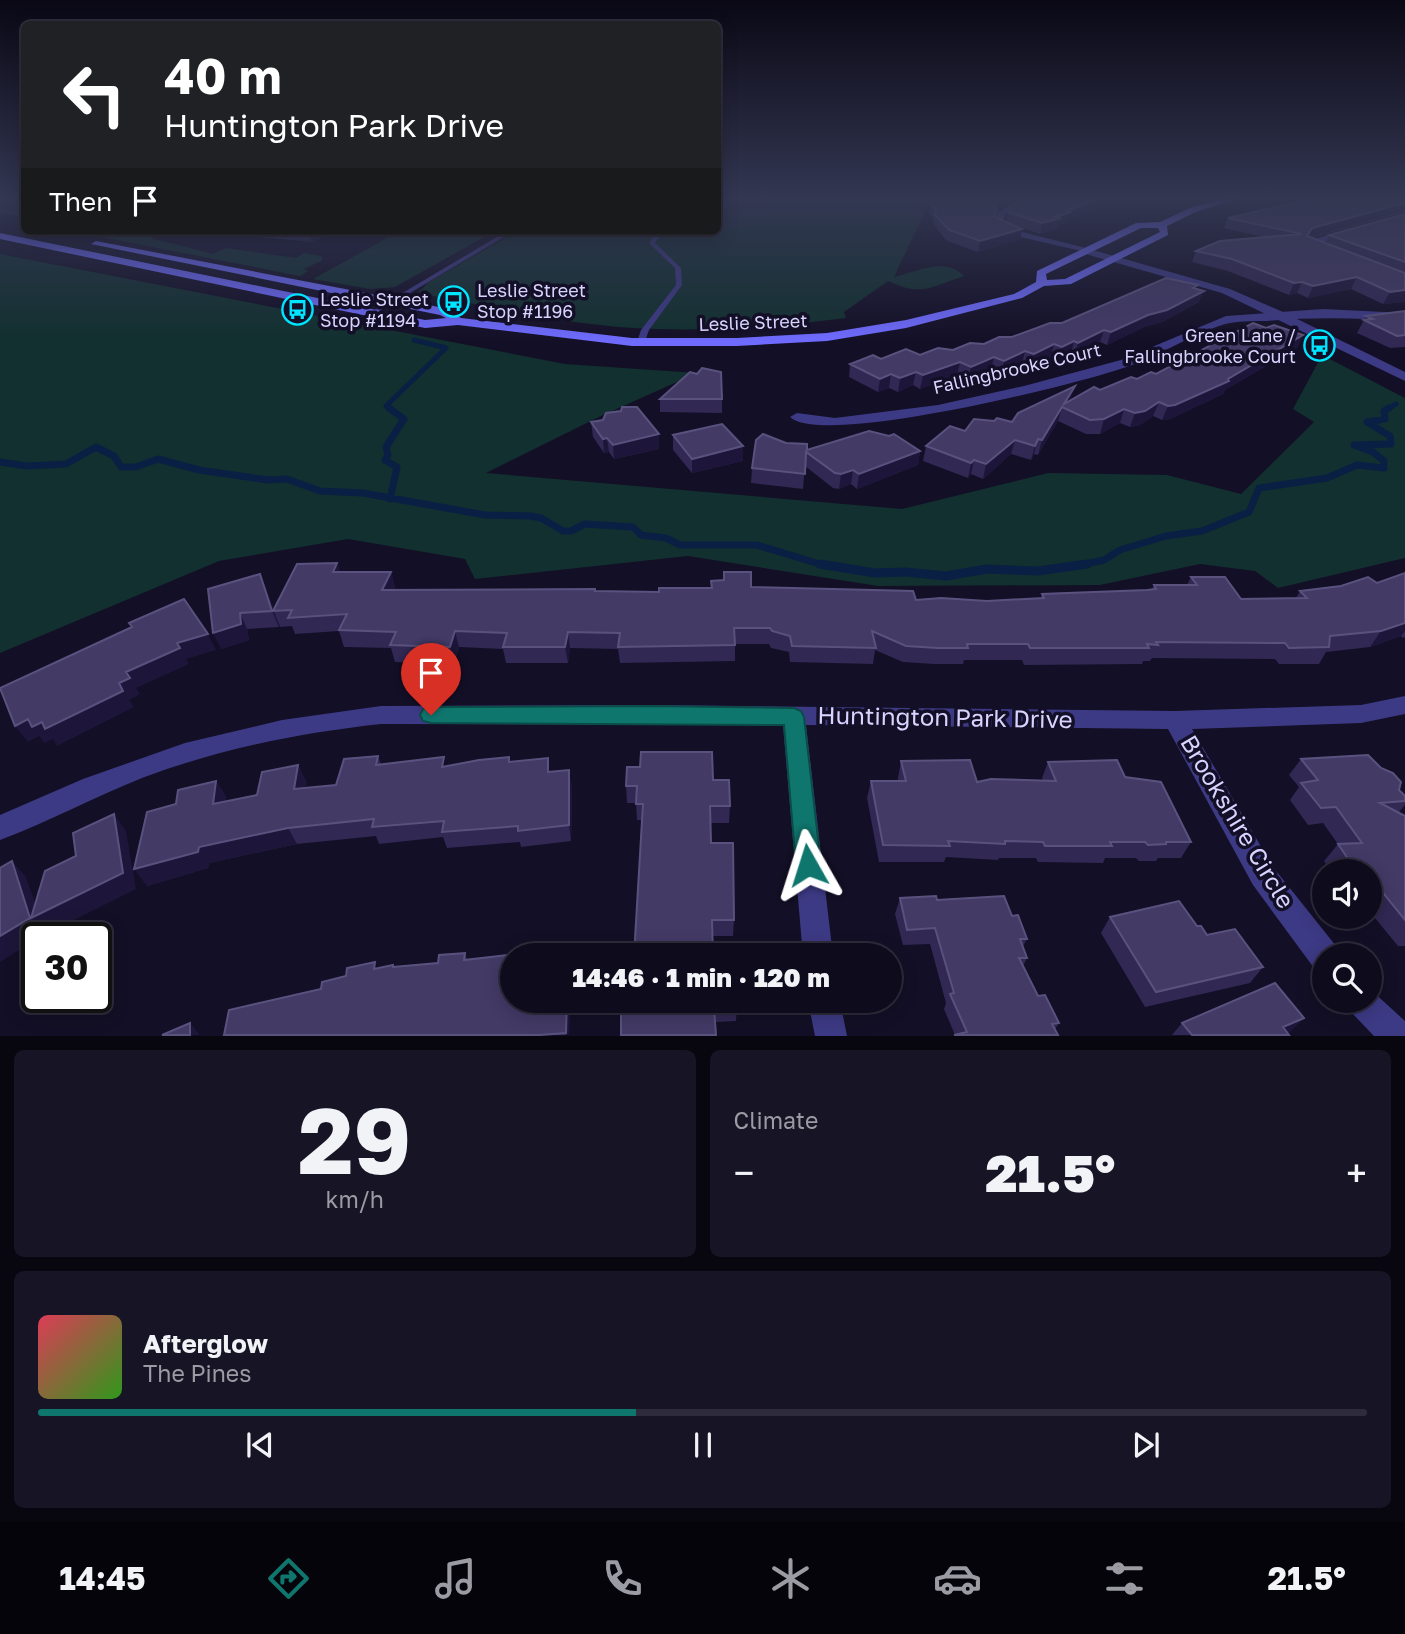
<!DOCTYPE html>
<meta charset="utf-8">
<style>
body{margin:0;font-family:"Golos Text",sans-serif;background:#171425;color:#f1f3f6;height:100vh;display:flex;flex-direction:column;font-size:26px;white-space:nowrap}
*{box-sizing:border-box;margin:0}
p{font-size:23px;color:#9b9ba3}
.icon{flex:none;width:38px;height:38px;fill:none;stroke:currentColor;stroke-width:2;stroke-linecap:round;stroke-linejoin:round}
.map{position:relative;height:1036px;overflow:hidden}
.details{display:flex;flex-direction:column;gap:14px;padding:14px;background:#08060f;flex:1}
.details>*{flex:none}
.guide{position:absolute;left:21px;top:21px;width:700px;height:214px;border-radius:10px;box-shadow:0 4px 18px #0003,0 0 0 2px #2e2b3b;background:#202124;color:#fff;overflow:hidden}
.fabs{position:absolute;left:1312px;top:859px;display:grid;gap:14px}
.fabs a{display:grid;place-items:center;width:70px;height:70px;border-radius:50%;background:#0e0b1c;box-shadow:0 4px 18px #0003,0 0 0 2px #2e2b3b;font-size:35px}
.speed{position:absolute;left:21px;top:922px;display:flex;gap:14px;font-size:35px;font-weight:700;text-align:center}
.speed>*{display:grid;place-content:center;width:91px;height:91px;border-radius:50%;background:#0e0b1c;box-shadow:0 4px 18px #0003,0 0 0 2px #2e2b3b;line-height:1}
.speed .limit{border:4px solid #111;border-radius:10px;background:#fff;color:#111}
.pin{position:absolute;display:grid;place-items:center;width:60px;height:60px;color:#fff;margin:-72px -30px;border-radius:50% 50% 50% 0;rotate:-45deg;box-shadow:0 0 7px #0007}
.pin .icon{rotate:45deg}
.me{position:absolute;width:77px;margin:-38px;rotate:354deg;stroke-linejoin:round;filter:drop-shadow(0 0 5px #0008)}
.turn{display:flex;align-items:center;gap:24px;height:147px;padding:0 28px;font-size:32px}
.turn .icon{width:91px;height:91px;stroke-width:2.5}
.turn b{display:block;font-size:49px;line-height:60px}
.then{display:flex;align-items:center;height:66px;padding:0 28px;background:#0003;gap:14px;font-size:26px}
.big{font-size:52px;font-weight:800;line-height:1.1}
.details .widget{flex:1;display:flex;flex-direction:column;justify-content:center;gap:10px;min-width:0;padding:0 24px;border-radius:10px;background:#171425}
.details .dial{align-items:center;gap:0}
.dial b{font-size:91px;line-height:1}
.song{display:flex;align-items:center;gap:21px}
.cover{width:84px;height:84px;border-radius:10px;background:linear-gradient(135deg,hsl(350 70% 55%),hsl(110 70% 35%))}
.played{height:7px;border-radius:4px;background:linear-gradient(90deg,#0f766e 45%,#2e2b3b 45%)}
.keys{display:flex;justify-content:space-around;direction:ltr}
.heat{display:flex;justify-content:space-between;align-items:center;font-size:38px;direction:ltr}
.details .tiles{flex:1;display:grid;gap:14px;grid-template-columns:1fr 1fr}
.widget:last-child{grid-column:span 2}
.trip{position:absolute;left:500px;top:943px;width:402px;height:70px;border-radius:35px;background:#0e0b1c;box-shadow:0 4px 18px #0003,0 0 0 2px #2e2b3b;font-weight:800;line-height:70px;text-align:center}
.tab-bar{display:flex;height:112px;justify-content:space-around;align-items:center;background:#06040b;color:#9b9ba3}
.tab-bar .icon{width:49px;height:49px}
.tab-bar .current{color:#0f766e}
.tab-bar b{font-size:32px;color:#f1f3f6}
.map>svg:first-child{display:block}
.green{fill:#12302f}
.lines{fill:none;stroke-linecap:round;stroke-linejoin:round}
.stream-far2{stroke:#0a1f44;stroke-width:5}
.stream-far1{stroke:#0a1f44;stroke-width:7}
.stream{stroke:#0a1f44;stroke-width:9}
.service{fill:#3d3a85;fill-rule:evenodd}
.minor{fill:#3d3a85;fill-rule:evenodd}
.tertiary{fill:#3d3a85;fill-rule:evenodd}
.secondary{fill:#6f6bff;fill-rule:evenodd}
.wall{fill:#312854}
.shaded-wall{fill:#1d163a}
.building{fill:#433a66;stroke:#5a527e;stroke-width:2}
.route{fill:#0f766e;stroke:#0a4d48;stroke-width:2}
.labels{text-anchor:middle;stroke-width:7;stroke-linejoin:round;paint-order:stroke}
.far-poi-label{font-size:18px;fill:#d9d4ff;stroke:#130f26;text-anchor:start}
.far-street-label{font-size:18px;fill:#d9d4ff;stroke:#130f26}
.near-street-label{font-size:24px;fill:#d9d4ff;stroke:#130f26}
</style>
<div class="map">
<svg width="1405" height="1036" viewBox="0 0 1405 1036">
<rect width="100%" height="100%" fill="#130f26"/>
<path class="green" d="M0,197h24v20l-24,-4z
M718,197h214l-38,80c22,-5 51,-21 70,-1 -34,11 -42,21 -76,5l-44,31 2,6c-90,11 -181,17 -271,4 -52,-8 -105,-19 -157,-29l11,-11 88,-51h201z
M71,231h96l-16,7 62,16 13,-6 70,10 8,-5 17,3 2,4 -19,9 4,2 -8,5z
M463,231h32l-100,56 -25,2 -57,-10 85,-47 55,5z
M0,254l565,110 132,9 -96,43 -115,57 416,36 146,-36 119,2 74,19 73,-72 -21,-13 29,-54 83,43v160l-127,30 -23,-17 -55,-7 -100,21 -222,1 -190,-30 -213,23 -10,-20 -117,-20 -129,22 -219,92z"/>
<g class="lines">
<path class="stream-far2" d="M391,410l-5,-4 60,-58 -32,-8
M1386,410l10,-6"/>
<path class="stream-far1" d="M389,408l15,11 -18,28 2,8 -3,5 12,7 -7,32
M0,462l27,4 39,-2 30,-17 18,9 7,11h15l22,-8 41,11 69,10 19,-1 33,12 43,2 122,22 45,1 11,2 22,13h8l14,-7 48,3 8,8 25,3 14,7h77l69,21
M1076,566l28,-6 16,-10 46,-14 36,-5 47,-19 10,-24 68,-10 30,-13 27,3v-7l-11,-9 -19,-7 37,-1 -1,-8 -23,-14 18,-3 -1,-8 5,-3"/>
<path class="stream" d="M820,564l55,9 30,-1 41,4 41,-7 51,2 49,-7"/>
<path class="service" d="M507,231h7l-141,84 -6,-1z
M657,231h6l-8,12 26,25 1,17 -33,45 -5,14h-3l-4,-2 4,-12 35,-45 -1,-17 -26,-25z"/>
<path class="minor" d="M1031,197h11l-37,17 -2,9 19,9 68,17v4l-74,-17 -21,-10 3,-15z
M1351,228l5,3 -2,2 -39,12 9,5v4h-8l-11,-8 3,-5z
M1323,309l82,4v8c-47,-3 -92,-4 -138,0 -12,0 -25,0 -37,2 -28,6 -70,32 -98,42 -47,18 -310,83 -342,52l7,-4 38,5 103,-13 86,-19 97,-26 105,-44z
M1405,696v18l-44,9 -169,6 81,138 63,79 3,10h-14v16l-11,-4 -61,-83 -85,-156 -362,-4 27,231h-30l-20,-231 -402,-1c-82,9 -162,25 -239,54 -48,19 -94,44 -142,62v-25l83,-36 102,-36 97,-23 99,-14 269,-1 525,6 186,-6z
M1370,989l35,32v15h-31l-23,-24 -5,-11h24z
M808,1001h32l7,35h-32z"/>
<path class="tertiary" d="M1086,248l144,41 53,23 122,60v9l-183,-88 -140,-40v-4z"/>
<path class="secondary" d="M1232,197h13l-47,14 -31,15 1,9 -97,49 -27,2 -22,12 -116,30 -79,13 -90,5h-105l-174,-21 -33,3 -425,-89v-6l425,87 21,-2 -6,-3 -349,-71 5,-3 348,67 17,10 171,20h105l90,-5 79,-13 108,-26 22,-12 1,-11 99,-48 24,-1 32,-15zM1141,228h17l2,4 -95,47 -18,1 -1,-6z"/>
</g>
<path class="wall" d="M942,197h83l-29,13 -1,7 27,12 -2,11 -42,12 -31,-11 -13,-16v-5l-5,-7 1,-10z
M1029,197h95l-56,23 -1,2 -8,3 -1,3 -18,6 -34,-12 3,-16z
M1405,197v15l-94,26 15,5 3,-8 76,-21v88l-22,2 -32,-15 -43,9 -11,-5 -8,2 -61,-24 -36,-9 4,-11 68,-14 -40,-9 4,-10z
M260,231h74l-22,11 -50,-5z
M1197,289l2,13 -37,20 -18,5 -37,18 -7,-3 -25,14 -4,-2 -13,6 -7,-3 -20,10 -9,-3 -21,10 -10,-4 -23,10 -11,-5 -37,14 -7,-4 -15,7 -9,-4 -11,4 -29,-15 1,-13 31,-5 39,-4 64,-11z
M1405,311v36l-15,1 -33,-15 9,-17z
M1266,328l37,7 -6,13 -72,42 -2,4 -53,25 -8,1 -9,-4 -13,9 -10,2 -10,-4 -20,11h-14l-28,-13 -20,34 -4,-1 -3,6 -20,-6 -28,25 -12,-5 -3,4 -45,-17 3,-15 39,-15 47,-9 88,-32 56,-16z
M660,399h62v14l-62,-1z
M591,422l68,27 -45,10 -5,-7 -5,1 -11,-16z
M673,435l70,26 -51,12 -19,-23z
M786,443l21,7 113,1 -2,14 -61,24 -6,-5 -12,5 -6,-1 -28,-22 -2,23 -52,-6 1,-15z
M337,563l3,9h51l4,16 -1,2 265,2 53,-4 39,-1 165,13 71,1 54,-3 1,-4 105,-4 5,-1 2,-4h33l4,-8 50,22 55,-1 4,-7 77,-8 28,-10v64l-2,1 -2,-2 -31,11 -44,5 -7,12h-40l-4,-5 -123,-1 -2,3h-7l-1,3 -118,1 -2,-5h-58l-1,4h-29l-31,-2 -28,-12 -2,14 -83,-2 -1,-10 -18,-4 -2,-4h-34v17l-115,2 -2,-14 -48,-1 -2,15h-62l-3,-14 -44,-2 -5,16h-27l-32,-1 -4,-14 -47,-1 -5,-16 -44,3 -3,-8 -12,1 -6,-15 5,15 -32,2 2,11 -28,9 39,-75 14,37z
M378,756l3,8 65,2 63,-9 1,5 41,10 21,15 -1,54 -50,6 -1,-5 -73,6 -4,-11 -64,7 -3,-8 -79,8 -88,19 -1,5 -61,18 29,-82 40,-23 10,16 -1,5 32,-7 41,-30 8,17 -1,6 31,-3z
M1301,759l98,31 6,6v9l-6,7 6,4v130h-7l-28,-34v-40h-38l-8,-11 14,-17 -15,-21 -15,2 -18,-25 9,-13 -10,-12z
M901,761l76,21 66,-1 -1,-3 6,-16 77,15 66,65 -10,16h-23l-2,3h-17l-3,-3h-31l-2,5 -65,-1 -2,-4h-37l-1,2 -52,-3 -2,5h-65l-12,-64 4,-17h27v-3z
M713,780l17,26 -1,17h-19l1,20 23,77 -1,16h-21l-70,-116h-5l-1,-17h-9l-1,-17z
M900,898l37,2 75,16 15,23 -4,7 4,12 -4,8 15,30 21,27 -4,6 -100,6 -11,-26 2,-6 -16,-59 -27,1 -8,-31z
M1110,917l87,9 10,9 56,32 -13,16 -105,24 -44,-74z
M568,948l1,8h-56l57,45 -1,34h-345l97,-46 57,-21 60,-5 27,-10 2,7z
M621,1001l116,5 -1,15 -20,1z
M1304,1018l-17,15 2,2h-117l10,-12z"/>
<path class="shaded-wall" d="M1006,197h19l-30,13 2,-9z
M1102,197h22l-56,23 -1,2 -8,3 -1,3 -18,6 2,-11 25,-12z
M1405,203l-1,8 -97,27v-2l5,-8z
M1022,229l-2,11 -42,12 2,-11z
M309,231h25l-22,11z
M1357,277l-6,12 -43,9 5,-12z
M1302,282l-5,11 -8,2 5,-12z
M1198,285l-4,11 10,-5 -5,11 -37,20 -18,5 -37,18 4,-13z
M1405,290v12l-22,2 7,-12z
M1104,330l-4,12 -25,14 3,-13z
M1303,335l-6,13 -72,42 -2,4 -53,25 -8,1 6,-14 60,-27z
M1074,341l-3,13 -13,6 4,-13z
M1054,344l-3,13 -20,10 3,-13z
M1025,351l-3,13 -21,10 3,-13z
M994,357l-3,13 -23,10 3,-13z
M960,362l-3,13 -37,14 3,-14z
M916,372l-3,13 -15,7 2,-14z
M891,374l-2,14 -11,4 2,-13z
M1075,386l-4,13 -6,10 -1,-5z
M1159,402l-6,14 -13,9 -10,2 5,-14z
M1062,407l-4,14 -20,34 4,-15z
M1124,409l-4,14 -20,11 4,-15z
M659,434v15l-45,10 -1,-14z
M607,438l2,14 -5,1 -1,-14z
M1038,439l-4,15 -3,6 4,-14z
M1015,440l-4,14 -28,25 3,-15z
M743,446v15l-51,12v-14z
M920,451l-2,14 -61,24 2,-15z
M974,460l-3,14 -3,4 3,-15z
M853,470l-2,14 -12,5 2,-15z
M337,563l5,15 -9,-6z
M391,572l4,16 -8,18 -5,-16z
M260,574l7,16 12,37 -7,-16z
M240,613l7,16 2,11 -28,9 -8,-16z
M1405,623v8l-4,5 -31,11 11,-16z
M455,631l4,16 -5,16 -4,-16z
M568,632l2,16 -2,15 -3,-16z
M208,634l8,16 -30,9 3,5 -53,24 4,6 -11,6 5,7 -77,39 -4,-7 -9,4 -5,-7 -11,6 -13,-16 13,-7 91,-36 7,-11 51,-29z
M298,765l8,17 -4,24 -8,-17z
M569,770l3,17 -1,54 -2,-16z
M216,781l10,16 -3,23 -10,-16z
M114,814l12,17 10,58 -90,45 -1,-2 1,2 -9,4v1l-37,23v-26l12,-75 14,16 13,37z
M288,828l9,16 -88,19 -1,5 -61,18 -13,-17 65,-22z
M567,1001h3l-1,34h-3v-2z
M1304,1018l-15,15 -7,2 1,-8z
M190,1023l10,12h-10z"/>
<path class="building" d="M942,197h64l-9,4 -2,16 27,12 -42,12 -31,-11 -14,-15 1,-5 -6,-7z
M1029,197h73l-35,14 3,1 -14,5 5,1 -19,5 -34,-11 1,-6z
M1320,197h85v6l-93,25 -5,8 98,37v17l-15,2 -33,-15 -44,9 -11,-4 -8,1 -62,-24 -36,-8 24,-10 82,-7 -74,-16z
M1405,214v48l-76,-27z
M1166,278l32,7 -5,3 11,3 -37,19 -19,5 -37,17 -7,-2 -26,13 -4,-2 -12,6 -8,-3 -20,10 -9,-3 -21,10 -10,-4 -23,10 -11,-5 -37,13 -7,-3 -16,6 -9,-4 -11,5 -30,-15 23,-9 8,4 25,-10 14,6 18,-7 15,2 17,-7 14,1 15,-7h13l38,-14h12z
M1405,311v24l-8,1 -33,-16 9,-1 -7,-3z
M1253,323l13,5 8,-3 29,10 -75,44 1,2 -54,24 -7,1 -9,-4 -14,9 -10,2 -11,-4 -20,10 -14,1 -28,-13 -20,33 -4,-1 -3,7 -20,-6 -29,24 -12,-4 -3,3 -45,-17 24,-20 15,5 9,-12 20,2 3,-3 15,4 6,-9 57,-27 -11,18 30,-17 6,3 31,-13 6,2 14,-7 5,2z
M702,368l19,4 1,27h-62l30,-27 7,2z
M622,407h15l22,27 -46,11 -6,-7 -4,1 -12,-17 12,-2 3,-7 15,-2z
M722,424l21,22 -51,13 -19,-24z
M869,431l20,5 5,-2 26,17 -61,23 -6,-4 -12,4 -6,-1 -29,-21 -1,22 -53,-6 4,-28 7,-6 23,9 21,1v6z
M337,563l-4,9h58l-9,18 213,-1v2l64,1v-4h53l-1,-7 13,-1v-8h27v15l162,4 3,9 25,-2 46,3 57,-3 -2,-4 105,-4 9,-1 -2,-4h43l-6,-8h34l16,22 66,-1 -7,-7 41,-5 27,-9 9,6 28,-10v50l-24,8 -51,5 -1,11 -40,1 -4,-5 -129,-1 2,3 -11,-1 2,4h-119l-2,-4h-61l1,4h-30l-32,-2 -34,-15 4,17 -84,-2 -2,-10 -18,-5 -2,-3h-36l1,17 -117,2 2,-14 -52,-1 -3,15h-62l4,-14 -52,-2 -5,16 -60,-2 6,-13 -57,-2 8,-16 -59,4 4,-8 -19,1 24,-47z
M260,574l12,37 -32,2 1,11 -28,9 -5,-44z
M184,599l24,35 -31,9 3,5 -54,24 4,6 -11,5 4,8 -78,38 -3,-7 -10,5 -4,-8 -13,7 -15,-38 132,-61 -3,-4z
M641,752h71l1,28h16l1,26h-20l1,37h22l1,77h-22l1,36h-79l9,-152h-7l1,-18h-11l1,-19h13z
M1368,755l13,13 12,5 8,9 -2,8 6,6v5l-25,2 25,13v104l-33,-41h-2v-7h-13l-19,-28 24,-1 -26,-36 -15,1 -20,-25 17,-3 -17,-21z
M378,756l-2,9 68,-8 -2,10 37,-7 30,-3v5l39,-4v14l21,-2v55l-51,6v-5l-76,6 2,-11 -72,6 2,-8 -86,9 -89,19 -1,5 -64,17 13,-57 29,-8 2,-14 38,-9 -3,23 44,-9 5,-23 36,-7 -4,24 42,-4 8,-26z
M970,760l7,22 14,-3 65,2 -8,-19 69,-2 8,17 36,5 30,60h-25v2l-18,1 -3,-3h-35l2,4h-67l-2,-4 -38,-1v3l-57,-3 2,5 -67,-1 -12,-64h35l-5,-20z
M114,814l9,59 -92,45 14,-47 31,-15 -3,-23z
M12,861l18,57 -30,18v-68z
M936,896l1,4 67,-4 8,20 6,-1 9,24h-7l7,19h-8l19,38 7,-1 14,28 -7,1 6,11h-104l13,-3 -17,-38 4,-1 -19,-65 -28,2 -7,-32z
M1179,901l18,25h4l6,9 28,-6 28,38 -107,25 -46,-75z
M568,948v8h-55v45h54l-1,32 -26,2h-316l5,-25 92,-21 1,-7 24,-6 1,-8 28,-6 -1,7 19,-4v2l45,-4 1,-8 26,-2 -1,7z
M1275,983l29,35 -21,9 6,8h-97l-10,-12z
M621,1001h115l1,5 -23,2 2,27h-95z
M190,1023v12h-28z"/>
<linearGradient id="sky" x2="0" y2="1"><stop stop-color="#0a0815"/><stop offset="0.58" stop-color="#333752"/><stop offset="1" stop-color="#333752" stop-opacity="0"/></linearGradient>
<rect width="1405" height="342" fill="url(#sky)"/>
<path class="route" d="M650,706l144,2 7,3 3,6 17,148 -4,8 -9,3 -9,-3 -3,-8 -12,-140 -353,-2 -8,-2 -3,-6 3,-6 8,-2z"/>
<defs>
<symbol id="bus-ring" viewBox="-11 -11 22 22"><circle r="9.5" fill="#130f26" stroke="#00e5ff" stroke-width="1.5"/><path d="M-5-6H5V4H4V6H2V4H-2V6H-4V4H-5ZM-3.5-4V0h7V-4ZM-3.5 1.2v1.5H-2V1.2ZM2 1.2v1.5H3.5V1.2Z" fill="#00e5ff"/></symbol>
</defs>
<g fill-rule="evenodd">
<use href="#bus-ring" x="436" y="284" width="35" height="35"/>
<use href="#bus-ring" x="280" y="292" width="35" height="35"/>
<use href="#bus-ring" x="1302" y="328" width="35" height="35"/>
</g>
<g class="labels">
<g class="far-poi-label">
<text x="477" y="297">Leslie Street<tspan x="477" dy="21">Stop #1196</tspan></text>
<text x="320" y="306">Leslie Street<tspan x="320" dy="21">Stop #1194</tspan></text>
<text x="1296" y="342" text-anchor="end">Green Lane /<tspan x="1296" dy="21">Fallingbrooke Court</tspan></text>
</g>
<g class="far-street-label">
<text transform="translate(753 323) rotate(-2)" y="6">Leslie Street</text>
<text transform="translate(1017 369) rotate(-13)" y="6">Fallingbrooke Court</text>
</g>
<g class="near-street-label">
<text transform="translate(945 718) rotate(1)" y="8">Huntington Park Drive</text>
<text transform="translate(1237 822) rotate(59)" y="8">Brookshire Circle</text>
</g>
</g>
</svg>
<div class="fabs">
<a><svg class="icon" aria-label="sound" viewBox="0 0 24 24"><path d="M4 9h4l5-4v14l-5-4H4zM17 9q2 3 0 6"/></svg></a>
<a><svg class="icon" aria-label="search" viewBox="0 0 24 24"><circle cx="10" cy="10" r="6"/><path d="M15 15l6 6"/></svg></a>
</div>
<div class="speed"><div class="limit">30</div></div>
<div class="pin" style="left:431px;top:715px;background:#d93025"><svg class="icon" aria-label="arrive" viewBox="0 0 24 24"><path d="M6 21V4h12l-3 4 3 4H6"/></svg></div>
<svg class="me" style="left:808px;top:865px" viewBox="-20 -20 40 40"><path d="M0-17L14 15 0 8-14 15z" fill="#0f766e" stroke="#fff" stroke-width="4"/></svg>
<div class="trip">14:46 · 1 min · 120 m</div>
<div class="guide">
<div class="turn"><svg class="icon" aria-label="left" viewBox="0 0 24 24"><path d="M17 20v-9H6M10 6l-5 5 5 5"/></svg><div><b>40 m</b>Huntington Park Drive</div></div>
<div class="then">Then<svg class="icon" aria-label="arrive" viewBox="0 0 24 24"><path d="M6 21V4h12l-3 4 3 4H6"/></svg></div>
</div>
</div>
<section class="details">
<div class="tiles">
<div class="widget dial"><b>29</b><p>km/h</p></div>
<div class="widget"><p>Climate</p>
<div class="heat"><a>−</a><b class="big">21.5°</b><a>+</a></div>
</div>
<div class="widget">
<div class="song"><i class="cover"></i><div><b>Afterglow</b><p>The Pines</p></div></div>
<div class="played"></div>
<div class="keys"><svg class="icon" aria-label="previous" viewBox="0 0 24 24"><path d="M18 5L8 12l10 7zM5 5v14"/></svg><svg class="icon" aria-label="pause" viewBox="0 0 24 24"><path d="M8 5v14M16 5v14"/></svg><svg class="icon" aria-label="next" viewBox="0 0 24 24"><path d="M6 5l10 7-10 7zM19 5v14"/></svg></div>
</div>
</div>
</section>
<nav class="tab-bar">
<b>14:45</b>
<svg class="icon current" aria-label="directions" viewBox="0 0 24 24"><path d="M12 3l9 9-9 9-9-9zM9 14v-3h6M13 9l2 2-2 2"/></svg>
<svg class="icon" aria-label="music" viewBox="0 0 24 24"><path d="M9 18V5l10-2v13"/><circle cx="6" cy="18" r="3"/><circle cx="16" cy="16" r="3"/></svg>
<svg class="icon" aria-label="phone" viewBox="0 0 24 24"><path d="M5 4h4l2 5-3 2q2 4 5 5l2-3 5 2v4C11 20 4 13 5 4z"/></svg>
<svg class="icon" aria-label="climate" viewBox="0 0 24 24"><path d="M12 3v18M4 7l16 10M4 17L20 7"/></svg>
<svg class="icon" aria-label="car" viewBox="0 0 24 24"><path d="M5 17H2v-5l4-1 3-4h7l3 4 3 1v5h-3M9 17h6M6 11h13"/><circle cx="7" cy="17" r="2"/><circle cx="17" cy="17" r="2"/></svg>
<svg class="icon" aria-label="filters" viewBox="0 0 24 24"><path d="M4 7h16M4 17h16"/><circle cx="9" cy="7" r="2"/><circle cx="15" cy="17" r="2"/></svg>
<b>21.5°</b>
</nav>
